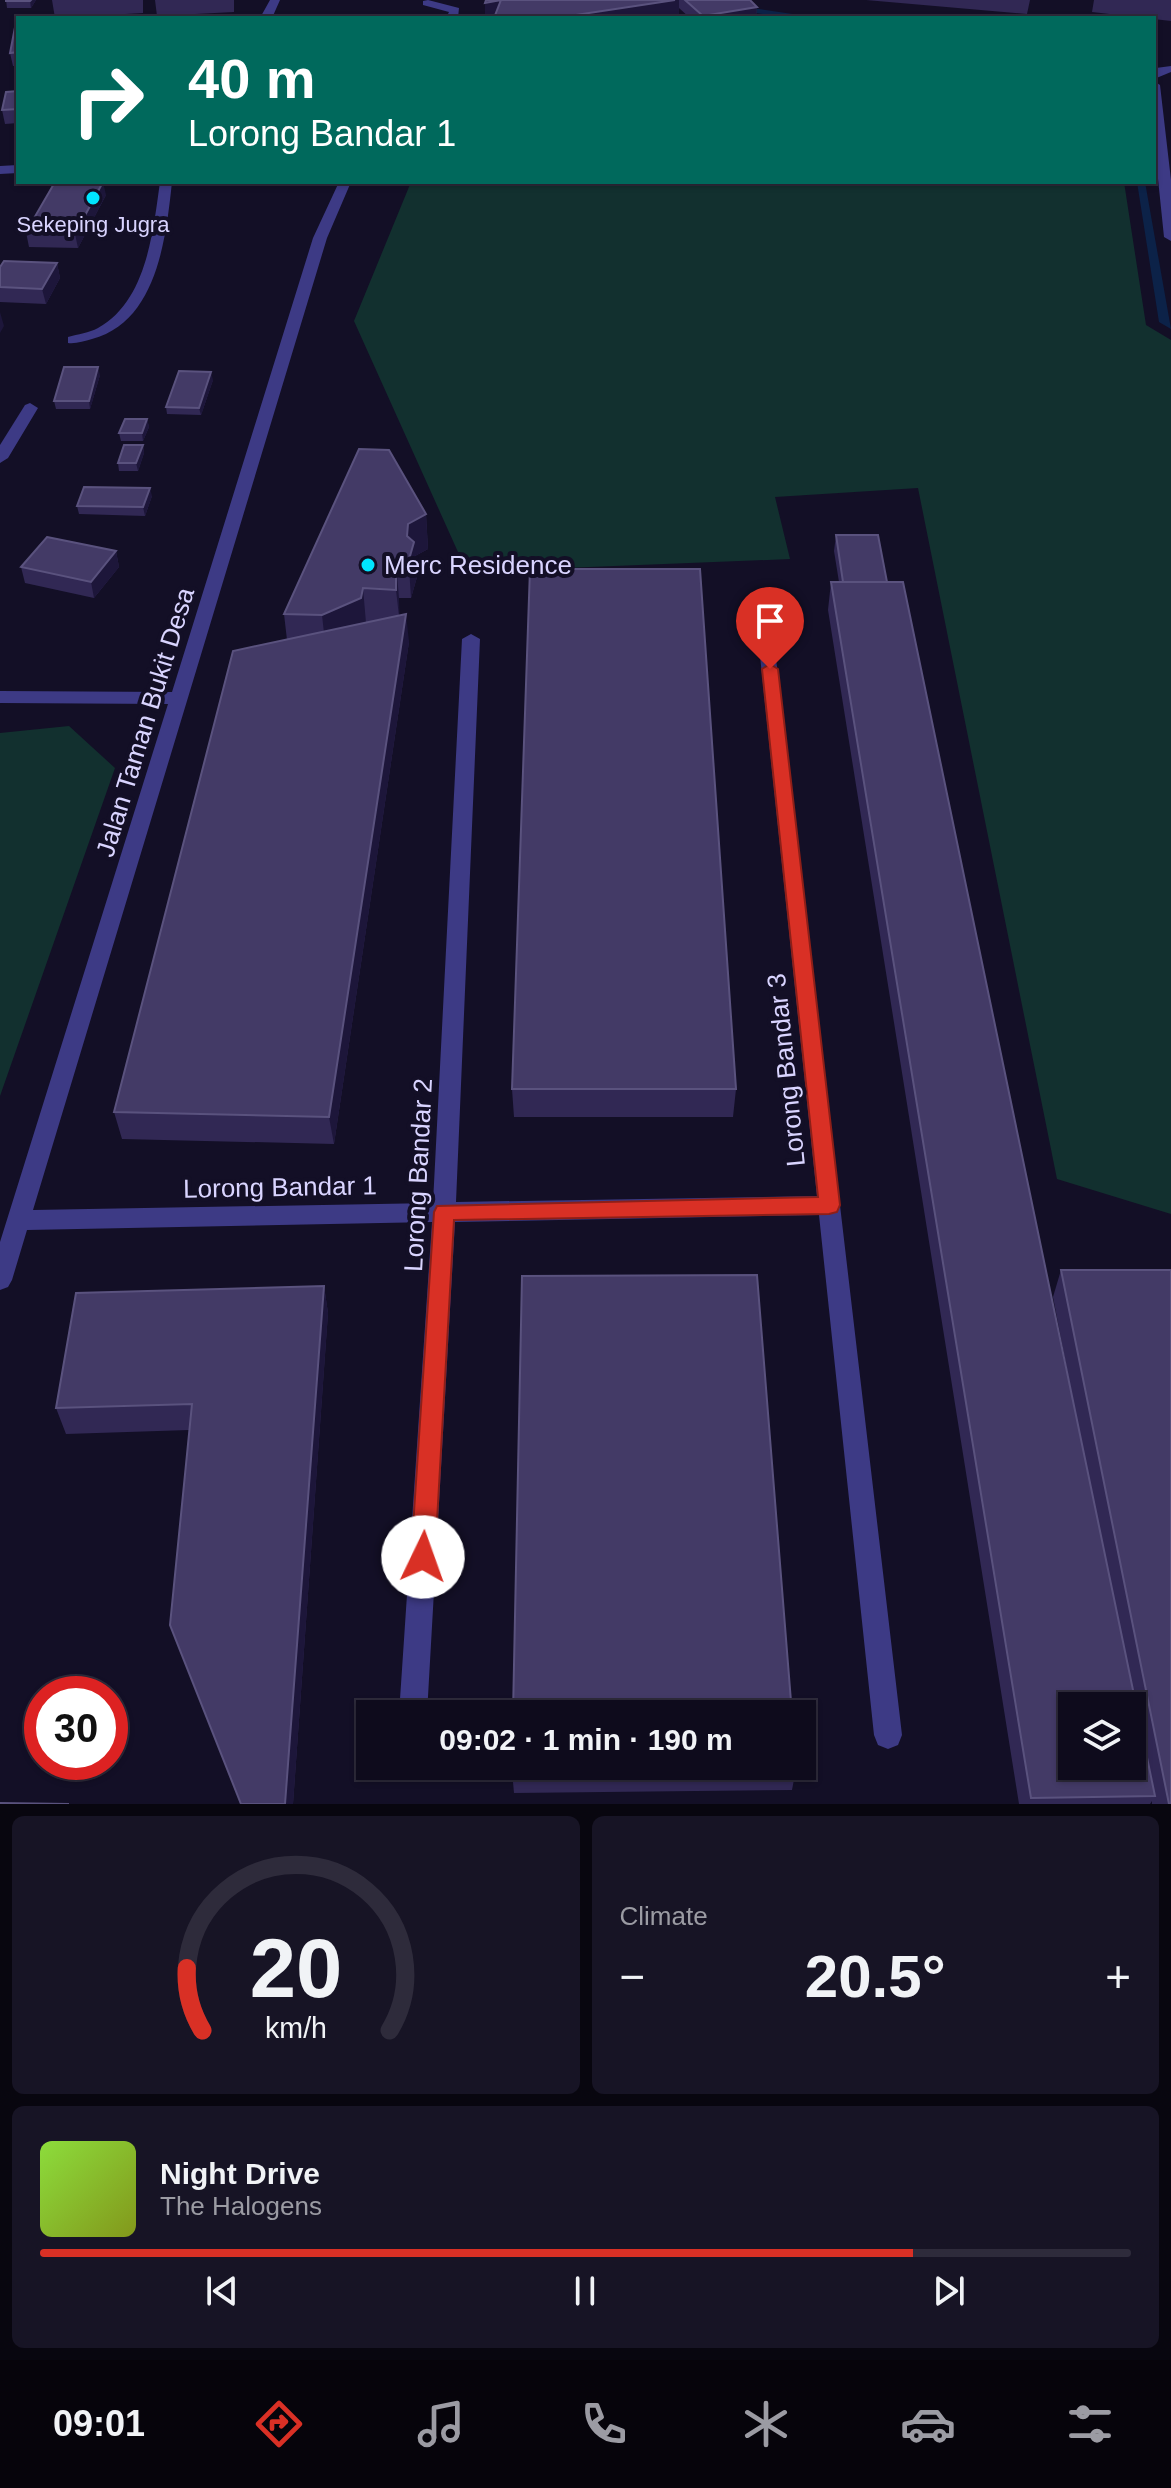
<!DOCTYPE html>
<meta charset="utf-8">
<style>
body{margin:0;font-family:Arial,sans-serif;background:#171425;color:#f1f3f6;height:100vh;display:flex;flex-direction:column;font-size:30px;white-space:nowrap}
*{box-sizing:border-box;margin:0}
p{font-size:26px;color:#9b9ba3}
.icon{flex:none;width:44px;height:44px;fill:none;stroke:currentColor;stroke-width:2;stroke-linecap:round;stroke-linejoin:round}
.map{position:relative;height:1804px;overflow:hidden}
.sheet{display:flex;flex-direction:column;gap:12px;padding:12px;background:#08060f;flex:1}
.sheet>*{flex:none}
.hud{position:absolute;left:16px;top:16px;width:1140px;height:168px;border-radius:0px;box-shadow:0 2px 6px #0004,0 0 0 2px #2e2b3b;background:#00695c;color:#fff;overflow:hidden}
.buttons{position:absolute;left:1058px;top:1692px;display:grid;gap:16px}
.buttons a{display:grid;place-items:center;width:88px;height:88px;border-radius:0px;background:#0e0b1c;box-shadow:0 2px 6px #0004,0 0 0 2px #2e2b3b;font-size:40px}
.speed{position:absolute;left:24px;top:1676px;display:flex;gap:16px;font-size:40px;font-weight:700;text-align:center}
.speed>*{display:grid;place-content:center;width:104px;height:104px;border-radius:50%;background:#0e0b1c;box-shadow:0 2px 6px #0004,0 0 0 2px #2e2b3b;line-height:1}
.speed .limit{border:12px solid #d22;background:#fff;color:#111}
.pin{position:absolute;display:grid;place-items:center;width:68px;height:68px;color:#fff;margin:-82px -34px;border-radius:50% 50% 50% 0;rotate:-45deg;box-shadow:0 0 8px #0007}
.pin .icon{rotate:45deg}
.me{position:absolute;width:88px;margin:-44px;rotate:3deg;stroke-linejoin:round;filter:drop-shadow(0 0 6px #0008)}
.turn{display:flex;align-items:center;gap:28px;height:168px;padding:0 40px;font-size:36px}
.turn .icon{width:104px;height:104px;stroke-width:2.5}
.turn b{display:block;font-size:56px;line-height:68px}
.big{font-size:60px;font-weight:700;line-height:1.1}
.sheet .tile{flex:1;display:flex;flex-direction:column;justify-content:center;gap:12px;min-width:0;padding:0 28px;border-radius:12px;background:#171425}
.sheet .dial{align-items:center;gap:0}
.dial svg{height:208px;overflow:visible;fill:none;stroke:#2e2b3b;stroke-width:7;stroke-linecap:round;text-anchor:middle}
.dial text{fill:#f1f3f6;stroke:none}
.song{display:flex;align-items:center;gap:24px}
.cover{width:96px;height:96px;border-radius:12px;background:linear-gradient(135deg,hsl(90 70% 55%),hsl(70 70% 35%))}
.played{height:8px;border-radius:4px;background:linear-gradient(90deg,#d93025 80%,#2e2b3b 80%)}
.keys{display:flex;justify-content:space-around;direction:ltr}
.heat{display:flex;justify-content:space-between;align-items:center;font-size:44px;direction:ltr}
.sheet .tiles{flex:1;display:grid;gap:12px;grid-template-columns:1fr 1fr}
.tile:last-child{grid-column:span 2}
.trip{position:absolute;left:356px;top:1700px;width:460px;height:80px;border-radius:0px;background:#0e0b1c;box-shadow:0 2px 6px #0004,0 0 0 2px #2e2b3b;font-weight:700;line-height:80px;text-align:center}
.tabs{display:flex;height:128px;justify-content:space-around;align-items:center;background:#06040b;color:#9b9ba3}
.tabs .icon{width:56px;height:56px}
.tabs .current{color:#d93025}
.tabs b{font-size:36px;color:#f1f3f6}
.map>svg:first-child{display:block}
.green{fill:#12302f}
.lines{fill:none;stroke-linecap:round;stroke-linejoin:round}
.stream{fill:#0c2248;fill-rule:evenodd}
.minor{fill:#3d3a85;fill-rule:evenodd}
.wall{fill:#312854}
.shaded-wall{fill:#1d163a}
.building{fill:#433a66;stroke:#5a527e;stroke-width:2;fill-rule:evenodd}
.route{fill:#d93025;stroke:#8d1f18;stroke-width:2}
.poi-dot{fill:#00e5ff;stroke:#130f26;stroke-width:3}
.labels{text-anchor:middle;stroke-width:8;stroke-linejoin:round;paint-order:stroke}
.far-poi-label{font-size:22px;fill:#d9d4ff;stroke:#130f26}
.poi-label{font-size:26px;fill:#d9d4ff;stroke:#130f26;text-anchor:start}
.street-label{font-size:26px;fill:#d9d4ff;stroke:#130f26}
</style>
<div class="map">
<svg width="1171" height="1804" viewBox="0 0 1171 1804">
<rect width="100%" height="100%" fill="#130f26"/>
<path class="green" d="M411,182h713l22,143 25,15v874l-114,-35 -139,-691 -143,9 15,62 -323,13 -113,-251z
M69,726l46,42 -115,328v-363z"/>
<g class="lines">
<path class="stream" d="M739,6l67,10 4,2h-20l-54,-8 -1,-2z
M1137,182h8l26,147 -12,-7z"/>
<path class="minor" d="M270,0h10l-8,18h-12z
M428,0l31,8 -1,10h-12l3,-6 -26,-7v-4z
M1171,66v6l-17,7 2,-11z
M1154,81l6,4 11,95v61l-7,-4 -10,-97z
M18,165v8l-18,1v-8z
M160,182h12c-6,56 -15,140 -80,157 -8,2 -16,5 -24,4v-6c10,-3 21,-4 30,-9 49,-27 55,-97 62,-146z
M339,182h12l-24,56 -294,972 400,-7 29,-564 9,-5 9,5 -24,563 361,-6 -59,-559 3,-4h12l129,1102 -4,10 -10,4 -10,-4 -4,-10 -55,-520 -364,7 -28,492h-28l33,-492 -405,8 -15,50 -4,7 -8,3v-48l168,-538 -168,-1v-12l172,1 141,-454z
M30,403l8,5 -30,50 -8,5v-18l25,-40z"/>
</g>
<path class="wall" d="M6,0h30l-5,8h-24z
M52,0h91v13l-88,5z
M155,0h79v12l-77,4z
M486,0h264l7,7 -1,11h-66l-11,-10v10l-184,-3 -10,1v-13z
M866,0h164l-3,14z
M1094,0h77v21l-79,-9z
M18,22v44h-5l-3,-13z
M18,91v32l-13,1 -3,-14z
M106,195l-28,53 -49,-1 -3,-15z
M57,263l3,15 -14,26 -46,-2v-35z
M100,375l-10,34h-34l-2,-8z
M213,380l-12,35 -34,-1 -1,-7z
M147,419l2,8 -6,14h-22l-2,-8z
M143,445l1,8 -6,18h-19l-1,-8z
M152,496l-7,20 -66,-2 -2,-8z
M426,514l2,35 -13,7 2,21 -6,21h-12v17l10,27 -75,502 -212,-5 -8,-27 173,-472 -3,-26z
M836,535l51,47 194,860 -28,-145 8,-27 110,534h-19v-3l-2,3h-131l-191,-1194 3,-28h8l-5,-31z
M116,551l3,16 -25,31 -69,-15 -4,-16z
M512,1089h224l-3,28h-219z
M324,1286l4,27 -35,491h-53l-51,-374 -123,4 -10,-26z
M796,1769l-4,21 -278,3 -2,-22z"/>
<path class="shaded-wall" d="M31,0h5l-5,8 -1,-7z
M507,0l76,2 -98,14v-13z
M675,0h4v18h-123z
M757,7l-1,11h-53v-2z
M103,182l3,13 -28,53 -3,-14z
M57,263l3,15 -14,26 -4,-15z
M0,312l4,14 -4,7z
M98,367l2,8 -10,34 -1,-8z
M211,372l2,8 -12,35 -2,-7z
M147,419l2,8 -6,14 -1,-8z
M143,445l1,8 -6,18 -2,-8z
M150,488l2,8 -7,20 -2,-9z
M426,514l2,35 -13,7 2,21 -6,21 -4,-62 1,-12z
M116,551l3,16 -25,31 -3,-16z
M396,563l3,35 1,27 -4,-35z
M363,588l3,35 -40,28 -4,-36z
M406,614l3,28 -75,502 -5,-27z
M324,1286l4,27 -35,491h-8z"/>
<path class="building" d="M6,0h25l-1,1h-24z
M486,0h15l-16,3z
M501,0h174l-119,18h-62z
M685,0h65l7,7 -54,9z
M16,22h2v30l-8,1z
M18,91v18l-16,1 4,-18z
M55,182h48l-28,52 -49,-2z
M4,261l53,2 -15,26 -42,-2v-20z
M64,367h34l-9,34h-35z
M179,371l32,1 -12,36 -33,-1z
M125,419h22l-5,14h-23z
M124,445h19l-7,18h-18z
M359,449l30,1 37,64 -18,10 -1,12 7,6 -6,21h-12v27l-33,-2 -2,10 -39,17 -38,-1z
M84,487l66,1 -7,19 -66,-1z
M836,535h42l9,47h-44z
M47,537l69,14 -25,31 -70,-15z
M530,569h170l36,520h-224z
M831,582h72l252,1214 -124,2zM1072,1706h60v60h-60z
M406,614l-77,503 -215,-5 119,-461z
M1061,1270h110v534h-2z
M757,1275l35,439h-279l9,-438z
M324,1286l-39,518h-44l-71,-179 22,-221 -136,4 20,-115z
M512,1766h284v3l-284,2z
M0,1803l69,1h-69z"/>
<path class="route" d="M770,664l8,5 62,536 -3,7 -8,2 -375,6 -19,337 -3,8 -9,4 -8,-4 -4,-8 23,-345 3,-6 381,-9 -56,-528z"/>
<g class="poi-dot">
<circle cx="93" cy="198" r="8"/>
<circle cx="368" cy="565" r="8"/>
</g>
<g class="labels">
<g class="far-poi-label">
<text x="93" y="232">Sekeping Jugra</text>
</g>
<g class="poi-label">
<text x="384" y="574">Merc Residence</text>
</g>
<g class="street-label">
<text transform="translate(145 722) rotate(-73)" y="9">Jalan Taman Bukit Desa</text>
<text transform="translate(786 1070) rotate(-96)" y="9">Lorong Bandar 3</text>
<text transform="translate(418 1175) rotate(-87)" y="9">Lorong Bandar 2</text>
<text transform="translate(280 1187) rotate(-1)" y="9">Lorong Bandar 1</text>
</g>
</g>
</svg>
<div class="buttons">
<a><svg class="icon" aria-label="layers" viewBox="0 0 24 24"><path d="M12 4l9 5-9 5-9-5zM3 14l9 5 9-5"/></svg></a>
</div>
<div class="speed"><div class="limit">30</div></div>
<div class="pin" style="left:770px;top:669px;background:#d93025"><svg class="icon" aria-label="arrive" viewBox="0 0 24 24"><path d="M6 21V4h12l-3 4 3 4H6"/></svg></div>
<svg class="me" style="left:423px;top:1557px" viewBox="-20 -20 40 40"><circle r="19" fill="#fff"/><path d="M0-13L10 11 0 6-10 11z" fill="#d93025"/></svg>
<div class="trip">09:02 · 1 min · 190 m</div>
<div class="hud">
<div class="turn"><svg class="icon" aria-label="right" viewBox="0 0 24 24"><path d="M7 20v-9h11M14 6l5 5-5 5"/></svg><div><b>40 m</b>Lorong Bandar 1</div></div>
</div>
</div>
<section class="sheet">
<div class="tiles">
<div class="tile dial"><svg viewBox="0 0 100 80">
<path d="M14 69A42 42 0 1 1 86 69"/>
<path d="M14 69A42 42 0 0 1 8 45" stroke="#d93025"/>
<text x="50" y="56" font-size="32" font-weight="700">20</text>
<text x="50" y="72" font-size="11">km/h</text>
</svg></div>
<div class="tile"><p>Climate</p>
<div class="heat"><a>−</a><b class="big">20.5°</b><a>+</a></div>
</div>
<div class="tile">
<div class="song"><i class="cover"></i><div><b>Night Drive</b><p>The Halogens</p></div></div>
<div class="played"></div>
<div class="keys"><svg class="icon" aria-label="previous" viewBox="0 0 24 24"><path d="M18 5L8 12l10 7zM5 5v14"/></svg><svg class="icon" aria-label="pause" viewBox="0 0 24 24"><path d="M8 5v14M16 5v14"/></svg><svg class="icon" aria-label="next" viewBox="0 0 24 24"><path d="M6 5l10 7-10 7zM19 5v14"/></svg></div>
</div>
</div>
</section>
<nav class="tabs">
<b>09:01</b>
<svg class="icon current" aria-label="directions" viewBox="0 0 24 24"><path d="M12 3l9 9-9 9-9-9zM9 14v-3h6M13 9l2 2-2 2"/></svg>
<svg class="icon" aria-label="music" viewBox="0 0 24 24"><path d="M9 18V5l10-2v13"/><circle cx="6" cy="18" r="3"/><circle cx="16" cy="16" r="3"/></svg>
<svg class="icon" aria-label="phone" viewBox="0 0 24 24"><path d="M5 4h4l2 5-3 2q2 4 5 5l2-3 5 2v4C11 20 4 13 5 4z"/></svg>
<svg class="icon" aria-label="climate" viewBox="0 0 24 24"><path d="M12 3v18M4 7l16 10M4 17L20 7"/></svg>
<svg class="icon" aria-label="car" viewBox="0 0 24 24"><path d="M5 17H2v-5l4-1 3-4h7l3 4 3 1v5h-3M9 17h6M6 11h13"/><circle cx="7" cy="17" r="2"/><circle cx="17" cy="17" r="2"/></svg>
<svg class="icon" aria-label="filters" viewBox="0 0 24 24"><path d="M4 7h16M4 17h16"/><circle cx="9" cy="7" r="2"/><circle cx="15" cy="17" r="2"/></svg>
</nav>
